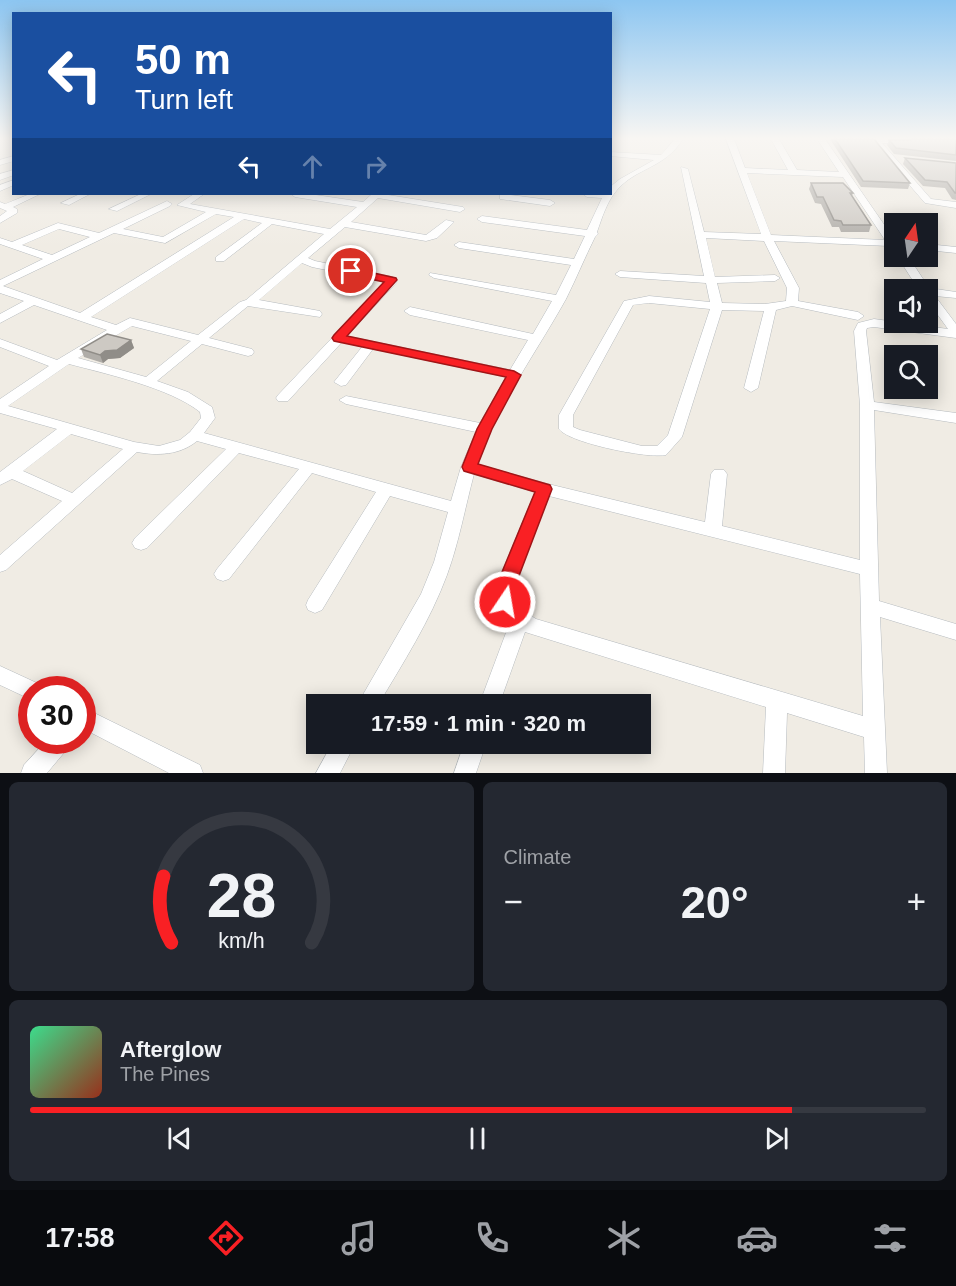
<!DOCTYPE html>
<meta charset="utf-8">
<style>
body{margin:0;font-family:Arial,sans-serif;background:#242831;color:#f1f3f6;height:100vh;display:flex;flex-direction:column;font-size:22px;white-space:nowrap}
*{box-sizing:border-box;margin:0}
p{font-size:20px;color:#9ea1a6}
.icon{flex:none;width:33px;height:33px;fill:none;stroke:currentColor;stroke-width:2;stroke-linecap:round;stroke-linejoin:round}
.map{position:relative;height:773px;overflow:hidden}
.side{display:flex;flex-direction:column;gap:9px;padding:9px;background:#0d0f14;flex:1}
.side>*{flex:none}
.banner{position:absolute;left:12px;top:12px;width:600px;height:183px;border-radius:0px;box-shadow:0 3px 15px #0003;background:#1a4fa0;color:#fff;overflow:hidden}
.needle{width:39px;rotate:13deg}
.fabs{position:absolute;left:884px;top:213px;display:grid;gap:12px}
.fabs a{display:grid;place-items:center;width:54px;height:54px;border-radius:0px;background:#171b24;box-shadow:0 3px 15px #0003;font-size:30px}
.speed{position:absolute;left:18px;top:676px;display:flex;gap:12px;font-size:30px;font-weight:700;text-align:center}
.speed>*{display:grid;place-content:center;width:78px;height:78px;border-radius:50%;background:#171b24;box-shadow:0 3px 15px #0003;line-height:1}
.speed .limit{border:9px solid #d22;background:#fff;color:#111}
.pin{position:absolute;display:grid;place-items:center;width:51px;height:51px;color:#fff;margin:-26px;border:3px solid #fff;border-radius:50%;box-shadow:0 2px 6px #0007}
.me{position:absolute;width:66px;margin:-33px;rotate:12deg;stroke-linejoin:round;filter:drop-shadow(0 0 4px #0008)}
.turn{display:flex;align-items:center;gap:21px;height:126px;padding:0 24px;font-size:27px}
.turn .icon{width:78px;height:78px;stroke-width:2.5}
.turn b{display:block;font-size:42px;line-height:51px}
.lanes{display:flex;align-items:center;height:57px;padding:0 24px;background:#0003;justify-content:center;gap:30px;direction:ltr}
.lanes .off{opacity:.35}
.big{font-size:45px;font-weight:700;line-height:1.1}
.side .card{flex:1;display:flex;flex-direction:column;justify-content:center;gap:9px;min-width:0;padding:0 21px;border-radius:9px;background:#242831}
.side .dial{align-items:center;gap:0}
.dial svg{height:156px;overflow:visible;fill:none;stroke:#363941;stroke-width:7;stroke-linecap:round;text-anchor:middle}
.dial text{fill:#f1f3f6;stroke:none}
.song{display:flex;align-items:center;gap:18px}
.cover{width:72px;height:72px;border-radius:9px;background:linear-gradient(135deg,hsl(150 70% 55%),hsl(10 70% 35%))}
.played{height:6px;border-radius:3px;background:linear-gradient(90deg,#f92024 85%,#363941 85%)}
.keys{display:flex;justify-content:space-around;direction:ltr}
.heat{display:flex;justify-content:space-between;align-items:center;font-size:33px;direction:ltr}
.side .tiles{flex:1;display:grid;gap:9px;grid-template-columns:1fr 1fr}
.card:last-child{grid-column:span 2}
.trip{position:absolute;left:306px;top:694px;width:345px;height:60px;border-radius:0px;background:#171b24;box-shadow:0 3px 15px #0003;font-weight:700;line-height:60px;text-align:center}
.dock{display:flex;height:96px;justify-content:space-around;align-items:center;background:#090b0e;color:#9ea1a6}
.dock .icon{width:42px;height:42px}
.dock .on{color:#f92024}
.dock b{font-size:27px;color:#f1f3f6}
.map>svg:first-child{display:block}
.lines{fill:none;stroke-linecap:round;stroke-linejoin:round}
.minor-casing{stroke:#b6bbbf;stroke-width:1}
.minor{fill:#fff;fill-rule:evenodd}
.wall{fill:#b0ada8}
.shaded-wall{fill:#908d88}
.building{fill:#cdc9c3;stroke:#908d88;stroke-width:1.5}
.route{fill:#f92024;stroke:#a21517;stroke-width:1.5}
</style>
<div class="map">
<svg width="956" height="773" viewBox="0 0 956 773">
<rect width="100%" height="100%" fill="#f0ece4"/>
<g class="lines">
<defs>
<path id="minor" d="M675,139h8c-19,30 -46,28 -66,51 -10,11 -15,28 -20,42l1,2 -3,3c-10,20 -19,42 -29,62 -30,54 -68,105 -89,165l67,19 161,39 6,-48 3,-4h10l3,4 -5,52 138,34v-155l-6,-74 4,-8 16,-4 74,10 -21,-29v-10h-8l-22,-34h11l21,32 27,4v6l-21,-2 21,28v14l-82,-11 -7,1 -1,3 8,71 82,11v10l-82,-13 5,191 77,23v16l-76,-23 7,156h-22l-1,-36 -77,-24 -2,60h-22l3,-66 -241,-75 -26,73h-20l31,-83 -11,-15 -4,-18 40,-97 -61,-18c-9,34 -15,68 -27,101 -17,46 -44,88 -69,130h-21l64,-111 13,-32 14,-50 -58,-16 -68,114 -7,3 -7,-3 -2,-5 2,-5 68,-108 -64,-19 -83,106 -6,2 -6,-2 -3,-5 3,-5 82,-100 -60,-16 -92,95 -6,2 -6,-2 -3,-5 3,-5 91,-89 -29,-8c-17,14 -39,15 -60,11l-131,118 -6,2v-17l62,-54 -50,-22 -12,6v-13l57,-43 -57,-16v-14l49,-33 -49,-19v-8l57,21 50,-30 -73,-25 -34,18v-9l24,-13 -24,-8v-13l43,-21 -43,-15v-6l12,4 46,-19 41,10 68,-32 5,3 -2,2 -47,23 40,8 43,-25 -29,-7 17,-11h10l-14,10 140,25 27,-22 -62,-10 -4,-3h18l54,8 9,-8h10l81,13 2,2 -5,3 -82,-14 -27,24 75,13 20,-15 8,2 -17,16 -11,3 -81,-14 -37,31 7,3 78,16 4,5 -50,54 163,34 18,-30 -118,-25 -6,-4 6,-4 123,27 19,-33 -118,-23 -5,-3 1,-2 126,22 15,-30 -112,-17 -5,-3 5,-3 115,17 11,-23 -103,-14 -5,-3 5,-3 105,14 15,-32 -15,-1 -4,-3h27v-7l10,-8 34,-19 -44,-4v-4l51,3zM216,214l18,3 -154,96 -77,-27 111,-53 51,10zM244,219l18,4 -46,34v4h8l48,-37 52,10 -78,66 -6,2 -42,33 -68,-17 -14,7 -25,-8zM59,229l31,8 -38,18 -30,-10zM302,263l10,4 73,15 -107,113 -2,3 2,3h10l54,-59 20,5 -28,35 7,4 5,-1 27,-36 133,28 -26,46 -134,-27 -7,4 7,4 130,28 -15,35 -10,34 -247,-68 11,-15 -3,-11 -24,-15 -31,-11 45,-37 46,12 4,-1 2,-3 -2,-3 -43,-11 39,-32 72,11 2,-3 -2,-3 -61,-11zM132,326l59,15 -45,36 -68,-19zM69,364c38,10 101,24 131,48l1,6 -11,14 -10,8 -21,6 -25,-4 -126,-36zM71,434l52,15 -51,44 -49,-22zM549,496l311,78 3,142 -327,-97c-13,-8 -21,-14 -23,-30z
M726,139h8l11,29 43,2 -17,-31h8l18,31 42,2 -22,-33h8l69,100v10l-5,-3 -115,-5 25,47 -1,13 60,11 6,4 -6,4 -66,-14 -16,4 -18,78 -7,4 -7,-4 20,-77 -42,-1 -40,127 -16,18c-17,4 -97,-12 -107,-26v-14l65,-114 25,-5 61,6 -4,-19 -86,-6 -5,-3 5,-3 84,5 -23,-109 7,2 16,63 57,2zM747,173l96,4 42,63 -114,-5zM706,238l58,3 23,47 -1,13 -21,3 -43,-1 -5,-20 58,-2 5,-3 -5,-3 -60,2zM649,303l61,6 -42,126 -11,11h-15l-62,-16 -7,-3v-12l60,-110z
M877,139h38l-7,5 -26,-1 49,56 25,3v6l-31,-5 -51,-59 -1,-2z
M14,156v5l-14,4v-5z
M14,170v5l-14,5v-6z
M14,180v5l-14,6v-6z
M30,194h10l-27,13 4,2v4l-17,10v-7l7,-5 -7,-3v-6l5,2z
M80,194h10l-21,11 -8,-2z
M141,194h10l-34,17 -8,-2z
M503,194l47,6 5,3 -5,3 -50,-7v-4z
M927,244l29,3v6l-29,-3z
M0,666l39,18 3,6h-10v10l-32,-15z
M82,707l118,58 3,8h-34l-87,-45z
M46,741h25l-3,7 -21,25h-26l3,-8z
M332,744h23l-15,29h-24z
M464,744h22l-10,29h-22z"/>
</defs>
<use href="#minor" class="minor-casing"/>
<use href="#minor" class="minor"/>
</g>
<path class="wall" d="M830,139h44l36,44 -2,6 -47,-2z
M956,139v22l-62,-7 -7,-9 2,-5z
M905,158l51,5v37l-4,-1 -7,-11 -22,-2 -20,-22z
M811,183l42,10 -1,3 19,29 -2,7h-28l-2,-5h-7l-11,-23 -6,-1 -6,-14z
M131,340l3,8 -14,10 -12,1 -5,4 -19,-6 -3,-8z"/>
<path class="shaded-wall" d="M131,340l3,8 -14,10 -12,1 -5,4 -3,-8 5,-4z"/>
<path class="building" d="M835,139h39l36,44 -47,-2z
M913,139h43v16l-60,-7 -7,-8h22z
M905,158l51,5v30h-1l-8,-11 -22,-2z
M811,183h32l10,10h-3l21,32h-28l-2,-4 -7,-1 -11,-23h-6z
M107,334l24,6 -14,10 -12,1 -5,4 -19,-6z"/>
<linearGradient id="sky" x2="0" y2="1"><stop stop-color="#8dc6f1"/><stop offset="0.56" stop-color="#f8f6f3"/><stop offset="1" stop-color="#f8f6f3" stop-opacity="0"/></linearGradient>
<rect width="956" height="247" fill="url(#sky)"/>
<path class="route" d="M351,268l45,10 1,2 -50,56 167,35 7,4 -29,54 -14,35 72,21 2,4 -38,100v13l-3,6 -6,2 -7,-2 -3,-6v-13l40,-97 -71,-21 -2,-4 15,-38 29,-52 -172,-36 -2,-3 2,-3 50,-53 -37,-8 -2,-3z"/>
</svg>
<div class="fabs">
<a><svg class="needle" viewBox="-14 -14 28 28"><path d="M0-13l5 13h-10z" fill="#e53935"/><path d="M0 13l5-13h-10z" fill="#9ea1a6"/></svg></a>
<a><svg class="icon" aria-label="sound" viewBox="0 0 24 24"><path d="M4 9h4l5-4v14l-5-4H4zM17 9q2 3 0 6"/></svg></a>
<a><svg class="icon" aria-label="search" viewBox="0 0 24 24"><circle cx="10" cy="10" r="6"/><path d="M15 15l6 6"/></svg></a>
</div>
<div class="speed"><div class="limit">30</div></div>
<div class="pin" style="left:351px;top:271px;background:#d93025"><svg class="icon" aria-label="arrive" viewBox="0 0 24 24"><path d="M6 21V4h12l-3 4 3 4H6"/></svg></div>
<svg class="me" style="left:505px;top:602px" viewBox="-20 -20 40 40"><circle r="17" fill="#f92024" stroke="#fff" stroke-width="3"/><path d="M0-11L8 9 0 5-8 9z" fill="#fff"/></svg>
<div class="trip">17:59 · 1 min · 320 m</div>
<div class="banner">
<div class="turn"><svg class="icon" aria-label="left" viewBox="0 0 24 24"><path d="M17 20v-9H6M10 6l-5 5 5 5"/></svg><div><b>50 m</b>Turn left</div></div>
<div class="lanes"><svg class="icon" aria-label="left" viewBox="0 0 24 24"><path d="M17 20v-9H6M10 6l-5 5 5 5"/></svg><svg class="icon off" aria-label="ahead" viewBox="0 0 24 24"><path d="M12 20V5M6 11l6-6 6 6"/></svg><svg class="icon off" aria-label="right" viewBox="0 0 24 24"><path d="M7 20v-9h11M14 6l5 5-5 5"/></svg></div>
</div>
</div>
<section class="side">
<div class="tiles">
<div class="card dial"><svg viewBox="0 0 100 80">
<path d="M14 69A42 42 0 1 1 86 69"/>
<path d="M14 69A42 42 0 0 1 10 35" stroke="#f92024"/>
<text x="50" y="56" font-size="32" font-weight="700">28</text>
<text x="50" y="72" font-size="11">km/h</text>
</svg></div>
<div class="card"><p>Climate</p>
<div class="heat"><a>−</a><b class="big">20°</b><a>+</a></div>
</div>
<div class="card">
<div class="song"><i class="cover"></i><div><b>Afterglow</b><p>The Pines</p></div></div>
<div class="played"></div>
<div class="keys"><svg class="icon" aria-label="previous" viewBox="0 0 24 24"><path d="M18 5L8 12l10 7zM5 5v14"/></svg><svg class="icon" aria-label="pause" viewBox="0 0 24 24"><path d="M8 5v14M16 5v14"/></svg><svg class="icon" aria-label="next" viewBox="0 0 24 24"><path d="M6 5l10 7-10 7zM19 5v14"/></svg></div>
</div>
</div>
</section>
<nav class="dock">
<b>17:58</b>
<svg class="icon on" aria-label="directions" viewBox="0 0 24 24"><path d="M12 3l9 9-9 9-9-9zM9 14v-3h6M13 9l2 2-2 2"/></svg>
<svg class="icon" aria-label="music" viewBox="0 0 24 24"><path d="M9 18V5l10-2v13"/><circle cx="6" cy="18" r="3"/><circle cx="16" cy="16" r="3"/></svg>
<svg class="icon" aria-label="phone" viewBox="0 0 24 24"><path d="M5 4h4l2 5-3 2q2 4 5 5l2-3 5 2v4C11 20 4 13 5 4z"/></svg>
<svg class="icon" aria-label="climate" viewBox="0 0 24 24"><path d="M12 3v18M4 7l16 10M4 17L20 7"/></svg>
<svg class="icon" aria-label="car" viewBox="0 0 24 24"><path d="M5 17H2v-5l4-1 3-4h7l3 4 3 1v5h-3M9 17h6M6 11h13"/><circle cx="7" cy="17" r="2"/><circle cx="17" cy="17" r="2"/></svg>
<svg class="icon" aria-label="filters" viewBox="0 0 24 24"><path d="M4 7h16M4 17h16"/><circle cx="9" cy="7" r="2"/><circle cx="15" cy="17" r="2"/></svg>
</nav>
